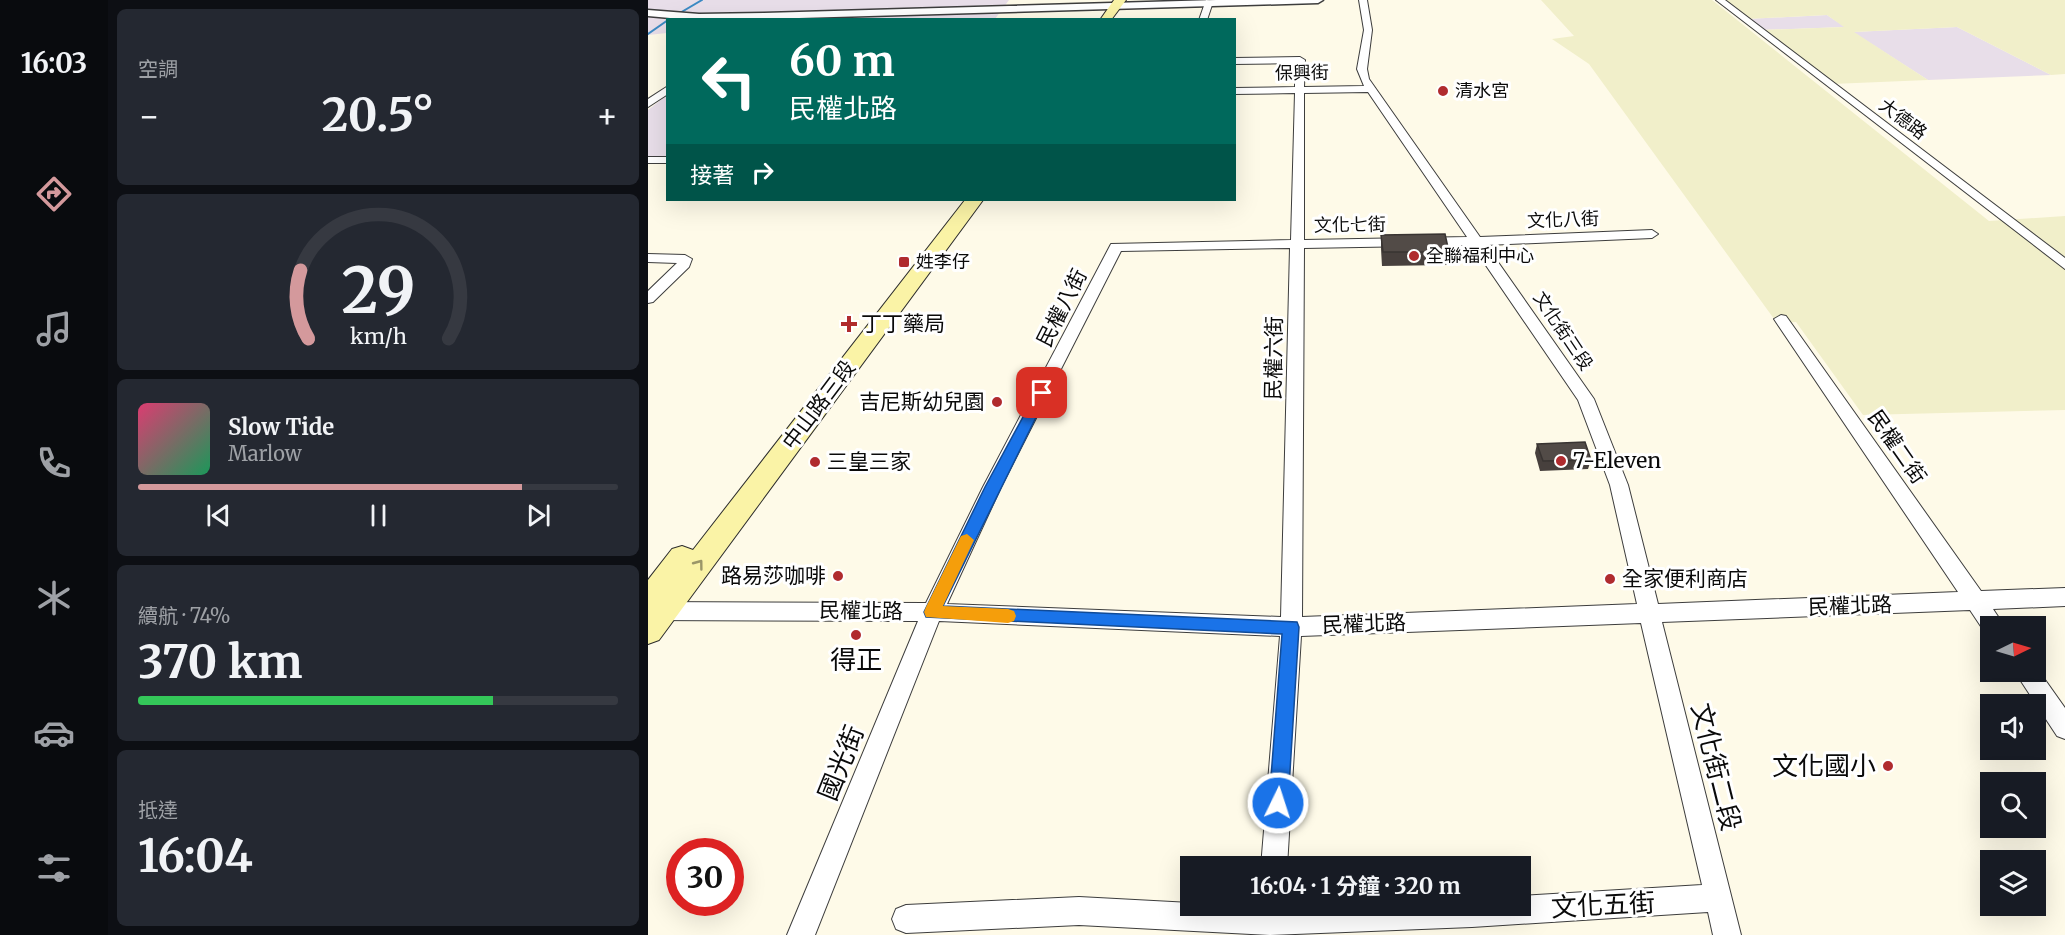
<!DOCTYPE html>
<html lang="zh-TW">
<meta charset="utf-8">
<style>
body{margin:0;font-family:Merriweather,"Noto Sans TC",serif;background:#242831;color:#f1f3f6;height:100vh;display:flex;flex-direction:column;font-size:22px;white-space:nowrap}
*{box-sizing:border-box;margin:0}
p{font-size:20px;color:#9ea1a6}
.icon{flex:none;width:33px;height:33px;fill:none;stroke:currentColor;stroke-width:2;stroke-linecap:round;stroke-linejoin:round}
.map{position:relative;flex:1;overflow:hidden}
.panel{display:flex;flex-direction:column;gap:9px;padding:9px;background:#0d0f14;width:540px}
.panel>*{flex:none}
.top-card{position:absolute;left:18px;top:18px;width:570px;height:183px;border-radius:0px;box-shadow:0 6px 24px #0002;background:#00695c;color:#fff;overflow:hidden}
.needle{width:39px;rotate:85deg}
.buttons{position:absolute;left:1332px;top:616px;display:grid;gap:12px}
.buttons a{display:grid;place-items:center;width:66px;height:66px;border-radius:0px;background:#171b24;box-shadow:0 6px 24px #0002;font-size:30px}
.speed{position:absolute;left:18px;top:838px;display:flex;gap:12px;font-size:30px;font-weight:700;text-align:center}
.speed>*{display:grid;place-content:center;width:78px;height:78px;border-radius:50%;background:#171b24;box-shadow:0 6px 24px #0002;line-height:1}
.speed .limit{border:9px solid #d22;background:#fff;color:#111}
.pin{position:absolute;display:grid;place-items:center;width:51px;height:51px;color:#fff;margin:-26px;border-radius:12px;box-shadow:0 3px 9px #0006}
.me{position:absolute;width:66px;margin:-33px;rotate:4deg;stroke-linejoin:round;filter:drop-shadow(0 0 4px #0008)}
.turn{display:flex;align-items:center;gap:21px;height:126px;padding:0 24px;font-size:27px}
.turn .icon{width:78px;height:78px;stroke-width:2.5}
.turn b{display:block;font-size:42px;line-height:51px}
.then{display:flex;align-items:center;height:57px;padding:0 24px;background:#0003;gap:12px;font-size:22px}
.big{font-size:45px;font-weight:700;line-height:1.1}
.panel .widget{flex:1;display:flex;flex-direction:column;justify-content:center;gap:9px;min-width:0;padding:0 21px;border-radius:9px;background:#242831}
.panel .dial{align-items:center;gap:0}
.dial svg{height:156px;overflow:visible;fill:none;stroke:#363941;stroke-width:7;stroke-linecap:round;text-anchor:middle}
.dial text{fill:#f1f3f6;stroke:none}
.song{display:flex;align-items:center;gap:18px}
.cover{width:72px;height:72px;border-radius:9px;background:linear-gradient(135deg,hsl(340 70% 55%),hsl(150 70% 35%))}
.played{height:6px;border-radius:3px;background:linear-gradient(90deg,#d4999c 80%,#363941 80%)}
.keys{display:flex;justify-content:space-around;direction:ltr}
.heat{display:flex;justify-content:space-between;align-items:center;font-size:33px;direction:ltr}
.charge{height:9px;border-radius:4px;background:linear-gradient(90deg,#34c759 74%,#363941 0)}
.trip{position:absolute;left:532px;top:856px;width:351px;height:60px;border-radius:0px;background:#171b24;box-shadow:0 6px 24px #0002;font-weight:700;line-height:60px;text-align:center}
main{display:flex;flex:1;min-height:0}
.tabs{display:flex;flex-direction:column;width:108px;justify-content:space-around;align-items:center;background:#090b0e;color:#9ea1a6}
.tabs .icon{width:42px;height:42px}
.tabs .selected{color:#d4999c}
.tabs b{font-size:27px;color:#f1f3f6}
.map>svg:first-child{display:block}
.industrial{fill:#e8dee9}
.farmland{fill:#f1efca}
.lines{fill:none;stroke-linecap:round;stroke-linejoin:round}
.stream{stroke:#3b8ac4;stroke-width:2}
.minor-casing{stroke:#3d3d3d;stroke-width:2}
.tertiary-casing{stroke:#3d3d3d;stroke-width:3}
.secondary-casing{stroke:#2c2c2c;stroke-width:2}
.minor{fill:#fff;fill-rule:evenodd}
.tertiary{fill:#fff;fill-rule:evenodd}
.secondary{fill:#faf3a6;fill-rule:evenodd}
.wall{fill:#47403d}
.building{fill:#524b47;stroke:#393432;stroke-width:1.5}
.oneway{stroke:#9a9668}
.route{fill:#1a73e8;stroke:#114b97;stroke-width:1.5}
.slow{fill:#f59e0b}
.poi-dot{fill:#b02b2e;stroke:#fff;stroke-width:2}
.labels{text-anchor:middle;stroke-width:6;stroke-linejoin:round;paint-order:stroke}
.far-street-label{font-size:18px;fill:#0a0a0a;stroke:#fff}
.far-poi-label{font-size:18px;fill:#0a0a0a;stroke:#fff;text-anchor:start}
.street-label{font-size:21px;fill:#0a0a0a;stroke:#fff}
.poi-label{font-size:21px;fill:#0a0a0a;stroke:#fff;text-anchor:start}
.near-poi-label{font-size:26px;fill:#0a0a0a;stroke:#fff}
.near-street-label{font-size:26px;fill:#0a0a0a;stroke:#fff}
</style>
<main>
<nav class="tabs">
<b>16:03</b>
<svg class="icon selected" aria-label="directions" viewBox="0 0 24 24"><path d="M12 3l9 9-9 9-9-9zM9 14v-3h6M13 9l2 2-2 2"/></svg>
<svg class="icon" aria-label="music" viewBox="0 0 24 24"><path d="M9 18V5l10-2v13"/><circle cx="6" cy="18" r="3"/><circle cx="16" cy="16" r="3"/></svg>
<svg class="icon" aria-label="phone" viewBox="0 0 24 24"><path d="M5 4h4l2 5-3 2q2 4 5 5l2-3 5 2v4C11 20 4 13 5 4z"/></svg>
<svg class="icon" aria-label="climate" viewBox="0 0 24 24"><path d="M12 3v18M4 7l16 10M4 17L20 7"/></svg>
<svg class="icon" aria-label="car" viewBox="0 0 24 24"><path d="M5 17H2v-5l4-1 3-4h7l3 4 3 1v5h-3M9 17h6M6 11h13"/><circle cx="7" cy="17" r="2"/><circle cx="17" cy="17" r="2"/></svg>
<svg class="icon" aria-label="filters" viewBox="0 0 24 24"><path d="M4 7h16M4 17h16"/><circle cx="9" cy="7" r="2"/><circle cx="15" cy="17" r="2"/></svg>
</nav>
<section class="panel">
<div class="widget"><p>空調</p>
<div class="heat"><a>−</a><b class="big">20.5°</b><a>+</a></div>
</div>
<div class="widget dial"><svg viewBox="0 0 100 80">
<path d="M14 69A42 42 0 1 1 86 69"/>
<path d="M14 69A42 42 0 0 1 10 34" stroke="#d4999c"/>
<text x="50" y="56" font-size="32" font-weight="700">29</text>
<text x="50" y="72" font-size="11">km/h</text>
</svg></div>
<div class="widget">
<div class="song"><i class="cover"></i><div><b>Slow Tide</b><p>Marlow</p></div></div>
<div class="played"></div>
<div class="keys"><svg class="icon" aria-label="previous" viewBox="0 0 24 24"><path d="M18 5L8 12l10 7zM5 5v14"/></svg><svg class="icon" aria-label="pause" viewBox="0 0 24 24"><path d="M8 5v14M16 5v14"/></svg><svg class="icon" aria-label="next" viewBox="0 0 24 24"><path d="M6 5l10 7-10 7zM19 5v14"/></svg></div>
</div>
<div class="widget"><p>續航 · 74%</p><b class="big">370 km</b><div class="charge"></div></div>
<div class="widget"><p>抵達</p><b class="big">16:04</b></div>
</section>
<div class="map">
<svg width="1417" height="935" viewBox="0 0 1417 935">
<rect width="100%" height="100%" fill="#fefae8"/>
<path class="industrial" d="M0,0h361l-14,19 -229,1 5,-5h-34l-6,4 -63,1 -1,13 -19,2z
M1179,15l18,12 -84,3 -15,-11z
M1309,27l94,48 -123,5 -75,-48z
M19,95v63h-19v-48z"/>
<path class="farmland" d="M893,0h171l277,221 76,-5v194l-202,5 -67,-93 -19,1 -188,-259 -37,-25 22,-3z
M1074,0h343v74l-14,1 -94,-48 -103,5 74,48 -96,4 -71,-54 83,-3 -17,-12 -81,4z"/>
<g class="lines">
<path class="stream" d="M20,20l34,-20
M0,34l20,-14"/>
<defs>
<path id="minor" d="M558,0l7,2 -6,18h-8z
M711,0h8l5,30 -5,39 2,10 111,158 172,-7 6,4 -6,4 -166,7 108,154 34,86 30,119 300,-12 -184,-273 7,-4 5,1 195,275 84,-3v18l-72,3 12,18h-15v8l-4,-1 -16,-24 -308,12 79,313h-28l-5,-23 -236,15 -202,8 -191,-10 -173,8 -10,-4 -4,-10 4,-10 10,-4 173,-8 112,6v3h330v-10l181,-11 -61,-262 -340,13 -14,231h-26l19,-231 -341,-15 -124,314h-28l131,-314 -270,-1v-18l278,1 57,-116 128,-243 180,-4 4,-147 -61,1v-6l61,-1v-24l-61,1v-6l66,-1 5,3 -1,27 60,-1 -7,-17 7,-39zM720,92l99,145 -163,3v-147zM824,245l106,155 32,85 27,119 -335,13 2,-369zM642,248l-9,369 -334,-13 54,-117 120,-236z
M1068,0h9l340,258v11z
M20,86v8l-20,13v-8z
M0,157h20v6h-20z
M0,254l37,1 7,4 -3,8 -36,35 -5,1v-12l29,-28 -29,-1z
M1388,667l29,41v31l-8,-3 -42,-64h21z"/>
<path id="tertiary" d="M568,0h107l-5,3 -554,16 -72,1 -44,-4v-6l51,4 65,-1z"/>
<path id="secondary" d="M466,0h12l-15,20h-11z
M317,200h18l-324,440 -11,4v-64l24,-31 10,-3 11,4z"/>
</defs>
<use href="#minor" class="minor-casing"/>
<use href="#tertiary" class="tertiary-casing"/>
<use href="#secondary" class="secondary-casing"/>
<use href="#minor" class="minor"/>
<use href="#tertiary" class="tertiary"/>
<use href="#secondary" class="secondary"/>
</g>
<path class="wall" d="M733,235l68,17 -2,13 -65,1 -1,-17z
M889,444l54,16 -3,9 -48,2 -5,-18z"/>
<path class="building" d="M797,234l4,18h-66l-2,-17z
M937,442l6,18 -48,1 -6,-17z"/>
<defs><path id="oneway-chevron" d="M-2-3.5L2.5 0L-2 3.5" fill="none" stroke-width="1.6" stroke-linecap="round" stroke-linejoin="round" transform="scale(1.5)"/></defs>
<use class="oneway" href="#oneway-chevron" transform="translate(51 564) rotate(-53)"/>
<path class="route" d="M394,388l6,5 -105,213 354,16 2,5 -11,176 -3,7 -7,3 -6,-3 -3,-7 13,-169 -356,-17 -2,-5 61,-125 51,-94z"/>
<path class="slow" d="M319,534l7,6 -31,66 65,3 6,2 2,5 -2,5 -6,2 -82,-6 -2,-5 2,-5 35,-71z"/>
<g class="poi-dot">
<circle cx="795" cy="91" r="6"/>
<circle cx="766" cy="256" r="6"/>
<rect x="250" y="256" width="12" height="12" rx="3"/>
<path d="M198 315h6v6h6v6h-6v6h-6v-6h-6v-6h6z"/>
<circle cx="349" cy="402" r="6"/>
<circle cx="913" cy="461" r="6"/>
<circle cx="167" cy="462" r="6"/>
<circle cx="190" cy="576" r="6"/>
<circle cx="962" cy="579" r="6"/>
<circle cx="208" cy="635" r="6"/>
<circle cx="1240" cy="766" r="6"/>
</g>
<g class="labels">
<g class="far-street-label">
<text transform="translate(654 73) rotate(-1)" y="6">保興街</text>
<text transform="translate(1255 119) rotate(37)" y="6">大德路</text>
<text transform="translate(915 220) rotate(-2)" y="6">文化八街</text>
<text transform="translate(702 225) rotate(-1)" y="6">文化七街</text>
<text transform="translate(915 331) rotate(56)" y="6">文化街三段</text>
</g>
<g class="far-poi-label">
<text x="807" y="97">清水宮</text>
<text x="778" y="262">全聯福利中心</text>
<text x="268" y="268">姓李仔</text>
</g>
<g class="street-label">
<text transform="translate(414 308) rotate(-63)" y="7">民權八街</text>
<text transform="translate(626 358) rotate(-89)" y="7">民權六街</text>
<text transform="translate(171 405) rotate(-53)" y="7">中山路三段</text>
<text transform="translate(1249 447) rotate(55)" y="7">民權二街</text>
<text transform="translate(1202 606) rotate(-2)" y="7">民權北路</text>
<text transform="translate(213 611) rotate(1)" y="7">民權北路</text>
<text transform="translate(716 624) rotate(-2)" y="7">民權北路</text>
</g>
<g class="poi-label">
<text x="213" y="331">丁丁藥局</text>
<text x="337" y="409" text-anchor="end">吉尼斯幼兒園</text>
<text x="925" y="468">7-Eleven</text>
<text x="179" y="469">三皇三家</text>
<text x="178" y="583" text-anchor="end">路易莎咖啡</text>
<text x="974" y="586">全家便利商店</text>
</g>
<g class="near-poi-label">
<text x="208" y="669">得正</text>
<text x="1228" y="775" text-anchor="end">文化國小</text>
</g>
<g class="near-street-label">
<text transform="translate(193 763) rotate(-68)" y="9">國光街</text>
<text transform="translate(1068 767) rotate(76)" y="9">文化街二段</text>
<text transform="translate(955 905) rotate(-3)" y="9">文化五街</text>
</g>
</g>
</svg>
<div class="buttons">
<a><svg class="needle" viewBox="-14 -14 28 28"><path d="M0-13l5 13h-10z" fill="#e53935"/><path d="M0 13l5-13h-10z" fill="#9ea1a6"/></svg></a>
<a><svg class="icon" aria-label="sound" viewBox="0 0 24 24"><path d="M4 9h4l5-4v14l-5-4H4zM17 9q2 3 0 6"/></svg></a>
<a><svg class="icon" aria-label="search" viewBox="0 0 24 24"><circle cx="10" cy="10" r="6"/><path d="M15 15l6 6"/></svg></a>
<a><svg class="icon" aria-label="layers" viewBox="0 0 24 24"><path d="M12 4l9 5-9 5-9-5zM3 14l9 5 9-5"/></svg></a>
</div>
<div class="speed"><div class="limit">30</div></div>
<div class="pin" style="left:394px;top:393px;background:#d93025"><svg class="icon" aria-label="arrive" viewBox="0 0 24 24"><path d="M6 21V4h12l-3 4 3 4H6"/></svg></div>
<svg class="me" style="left:630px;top:803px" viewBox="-20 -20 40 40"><circle r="17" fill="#1a73e8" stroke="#fff" stroke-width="3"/><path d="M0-11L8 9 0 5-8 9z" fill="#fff"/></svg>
<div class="trip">16:04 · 1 分鐘 · 320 m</div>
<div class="top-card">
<div class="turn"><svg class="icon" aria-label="left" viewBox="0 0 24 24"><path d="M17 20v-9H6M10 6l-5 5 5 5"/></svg><div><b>60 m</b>民權北路</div></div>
<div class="then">接著<svg class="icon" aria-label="right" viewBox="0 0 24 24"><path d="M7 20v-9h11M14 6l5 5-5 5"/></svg></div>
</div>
</div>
</main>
